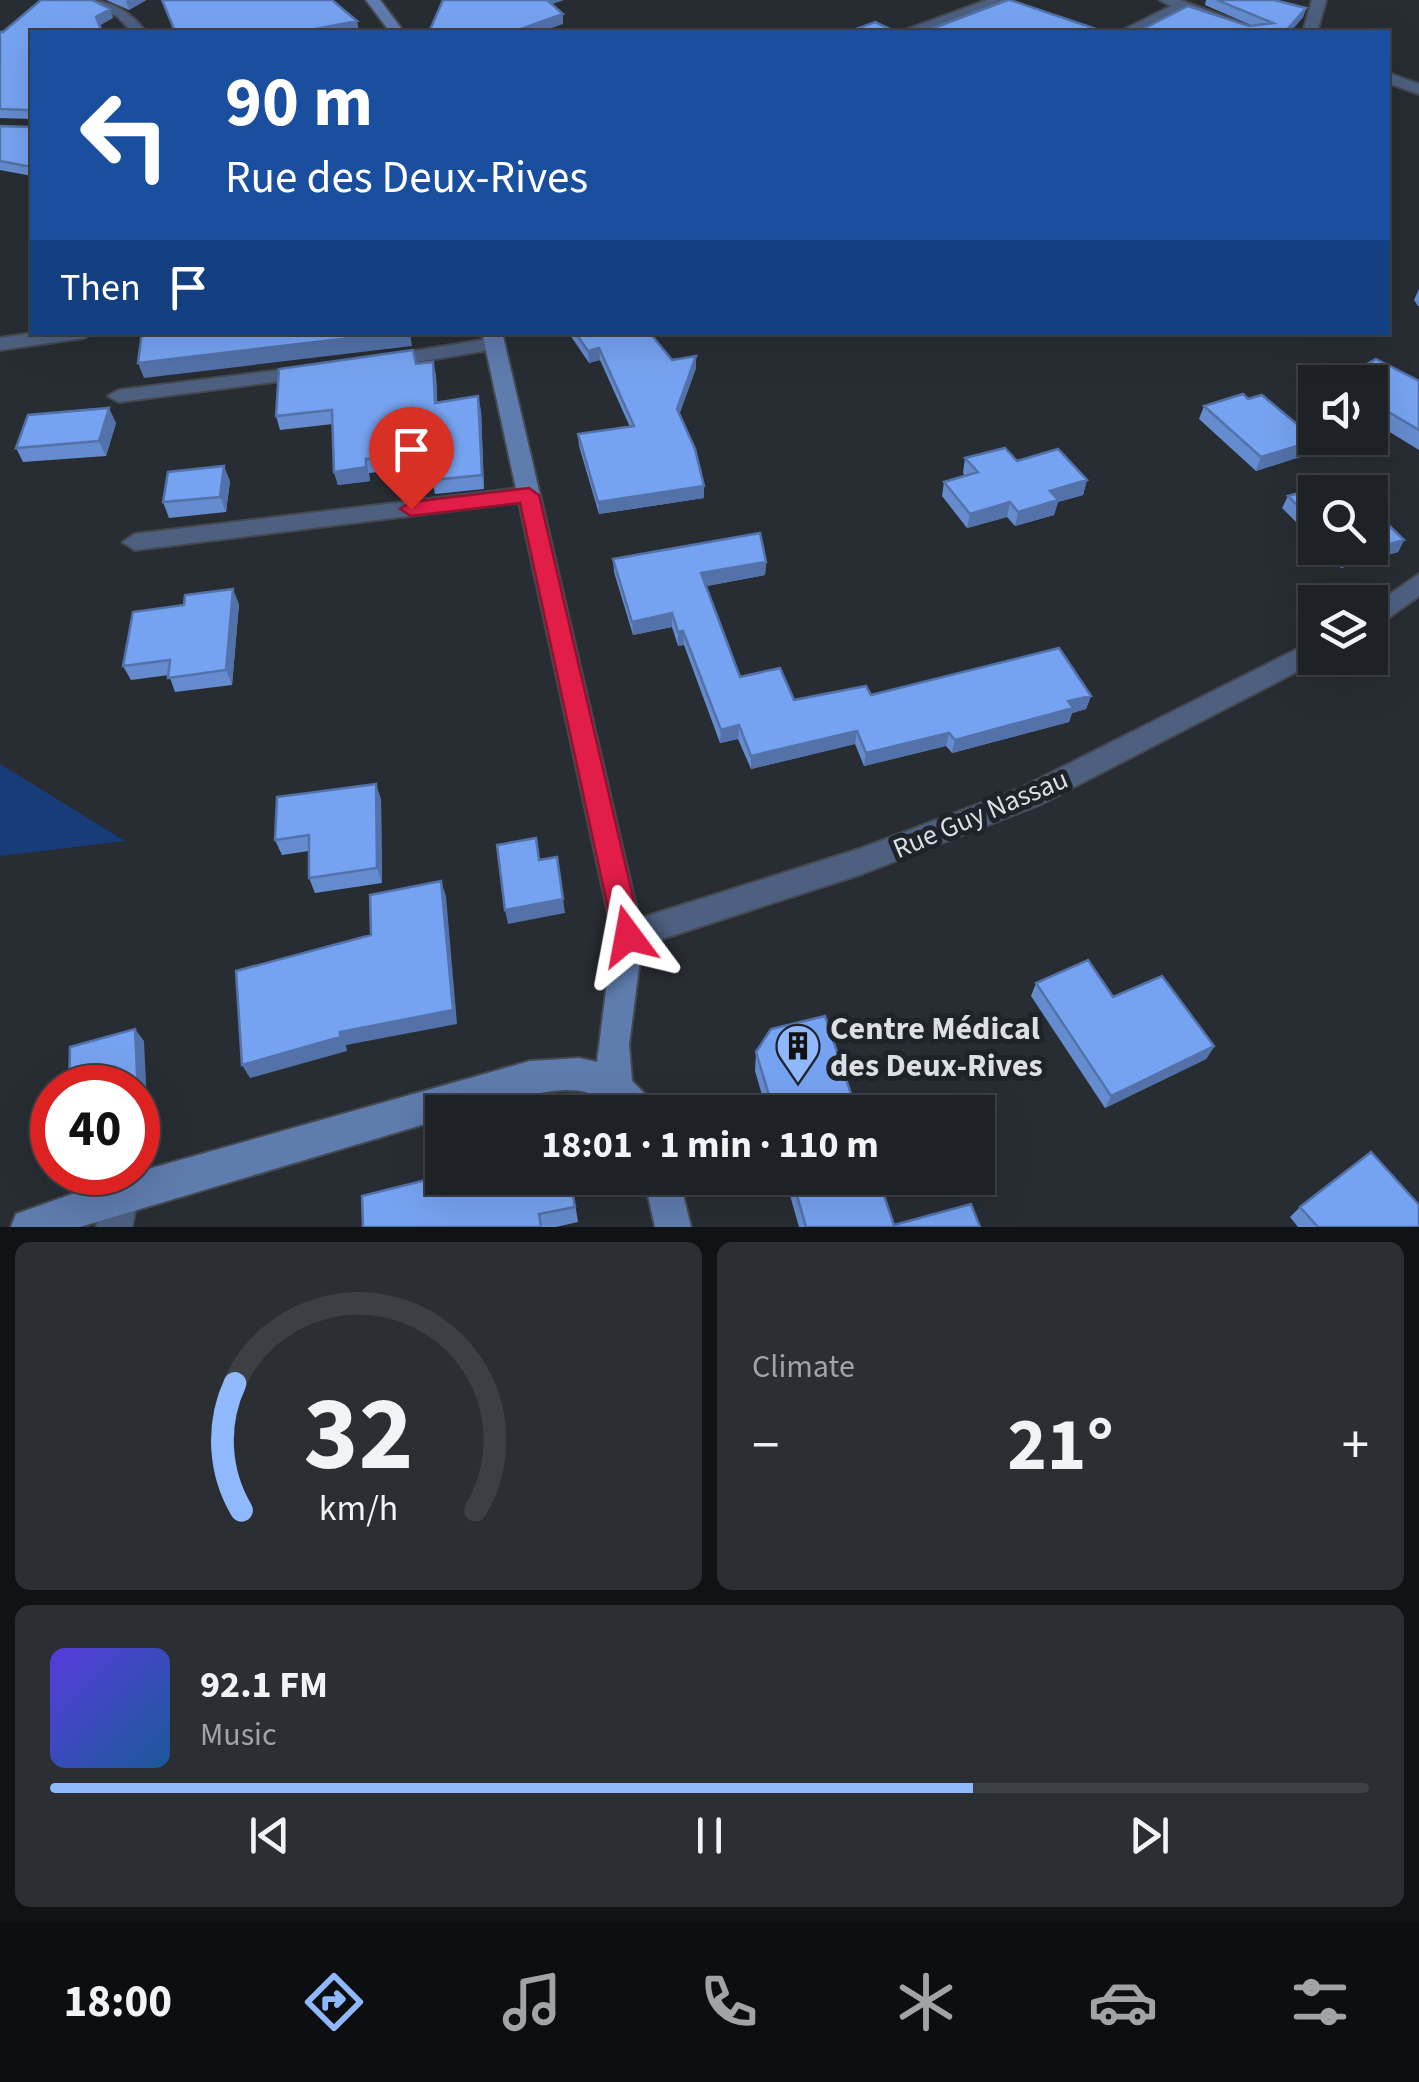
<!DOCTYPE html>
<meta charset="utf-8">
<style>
body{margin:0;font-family:"Source Sans 3",sans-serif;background:#2b2f33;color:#f1f3f6;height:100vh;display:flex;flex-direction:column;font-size:38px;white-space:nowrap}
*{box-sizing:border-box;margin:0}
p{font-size:32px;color:#a1a4a7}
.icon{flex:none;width:55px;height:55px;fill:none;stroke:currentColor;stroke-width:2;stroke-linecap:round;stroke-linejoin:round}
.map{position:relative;height:1227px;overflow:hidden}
.sheet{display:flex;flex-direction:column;gap:15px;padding:15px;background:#101315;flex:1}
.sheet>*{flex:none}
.guide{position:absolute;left:30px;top:30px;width:1360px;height:305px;border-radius:0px;box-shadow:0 10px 40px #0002,0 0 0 2px #3c3f44;background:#1a4fa0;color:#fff;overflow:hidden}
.controls{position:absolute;left:1298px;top:365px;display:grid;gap:20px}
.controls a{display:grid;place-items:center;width:90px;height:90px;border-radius:0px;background:#1e2227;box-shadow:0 10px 40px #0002,0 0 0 2px #3c3f44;font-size:50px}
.speed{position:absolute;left:30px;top:1065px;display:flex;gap:20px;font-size:50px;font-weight:700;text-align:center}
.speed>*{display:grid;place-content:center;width:130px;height:130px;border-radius:50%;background:#1e2227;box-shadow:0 10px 40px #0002,0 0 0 2px #3c3f44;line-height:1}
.speed .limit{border:15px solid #d22;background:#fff;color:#111}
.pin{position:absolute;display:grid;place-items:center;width:85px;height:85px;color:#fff;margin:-102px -42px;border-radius:50% 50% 50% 0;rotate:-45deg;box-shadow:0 0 10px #0007}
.pin .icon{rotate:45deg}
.me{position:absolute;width:110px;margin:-55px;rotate:347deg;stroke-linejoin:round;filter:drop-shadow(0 0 8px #0008)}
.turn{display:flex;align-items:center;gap:35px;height:210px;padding:0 30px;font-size:45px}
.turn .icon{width:130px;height:130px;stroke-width:2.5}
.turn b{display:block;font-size:70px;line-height:85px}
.then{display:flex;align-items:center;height:95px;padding:0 30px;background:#0003;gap:20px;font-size:38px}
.big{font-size:75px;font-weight:700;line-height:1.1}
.sheet .tile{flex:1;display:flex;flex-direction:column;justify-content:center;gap:15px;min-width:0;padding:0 35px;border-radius:15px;background:#2b2f33}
.sheet .dial{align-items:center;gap:0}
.dial svg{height:260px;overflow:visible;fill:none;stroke:#3c3f44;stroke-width:7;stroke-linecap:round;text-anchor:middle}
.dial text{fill:#f1f3f6;stroke:none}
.song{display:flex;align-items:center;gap:30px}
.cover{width:120px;height:120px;border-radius:15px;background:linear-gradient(135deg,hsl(250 70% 55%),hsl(210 70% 35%))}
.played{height:10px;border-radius:5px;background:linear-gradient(90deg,#90b8fd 70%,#3c3f44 70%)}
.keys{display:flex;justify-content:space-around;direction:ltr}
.heat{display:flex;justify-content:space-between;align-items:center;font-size:55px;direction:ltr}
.sheet .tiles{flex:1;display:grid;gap:15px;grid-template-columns:1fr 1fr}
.tile:last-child{grid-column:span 2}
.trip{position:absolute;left:425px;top:1095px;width:570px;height:100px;border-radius:0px;background:#1e2227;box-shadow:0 10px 40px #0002,0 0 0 2px #3c3f44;font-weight:700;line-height:100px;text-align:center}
.dock{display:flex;height:160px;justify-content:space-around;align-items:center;background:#0c0e10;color:#a1a4a7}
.dock .icon{width:70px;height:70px}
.dock .on{color:#90b8fd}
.dock b{font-size:45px;color:#f1f3f6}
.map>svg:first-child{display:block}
.green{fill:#183b79}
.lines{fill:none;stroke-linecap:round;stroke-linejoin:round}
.street-casing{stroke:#454950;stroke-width:4}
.secondary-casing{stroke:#454950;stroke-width:4}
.street{fill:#4d6080;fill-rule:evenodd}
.secondary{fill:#5f7cae;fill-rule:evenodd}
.wall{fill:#658ccf}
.shaded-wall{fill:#5372a9}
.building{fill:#76a3f1;stroke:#5372a9;stroke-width:2.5}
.route{fill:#e11d48;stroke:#92132f;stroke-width:2.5}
.labels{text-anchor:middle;stroke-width:10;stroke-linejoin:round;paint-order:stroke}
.street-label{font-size:28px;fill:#dcdfe4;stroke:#1f232a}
.near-poi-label{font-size:32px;font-weight:bold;fill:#dcdfe4;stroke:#1f232a;text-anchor:start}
</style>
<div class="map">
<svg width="1419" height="1227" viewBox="0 0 1419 1227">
<rect width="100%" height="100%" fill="#282d34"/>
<path class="green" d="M0,764l125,77 -125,15z"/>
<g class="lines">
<defs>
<path id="street" d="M80,0c30,0 48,9 66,32h-14l-15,-16z
M987,0h20l-87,32h-20z
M1160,0h20l86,32h-19l-63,-21 -47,21h-18l52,-26z
M1312,0h14l-9,32h-14z
M1388,73l31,11v10l-31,-11z
M38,332h56l-10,6 -84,12v-12z
M494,338l10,6 -3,4 -119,20 -10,-6 10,-6z
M313,366l10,6 -3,4 -201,26 -11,-6 11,-6z
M529,487l8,3 3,5 -3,5 -402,50 -12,-8 12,-8z
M1419,574v22l-49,35v-23z
M1315,640v18h8l-284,147 -177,69 -234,76 -11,-4 -4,-10 4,-10 11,-4 231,-73 160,-60z
M120,1177l13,5 5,13 -6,32h-36l11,-45z"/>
<path id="secondary" d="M366,0h14l24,32h-14z
M482,332h20l141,604 -14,109 3,36 19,19 5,12c-11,0 -30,4 -40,0 -22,-10 -16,-22 -49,-22 -43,1 -82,22 -125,22v7l-362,108h-69l5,-13 104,-37 410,-116 49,-3 18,4 16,-126z
M644,1178h35l12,49h-36z"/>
</defs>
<use href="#street" class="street-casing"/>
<use href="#secondary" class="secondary-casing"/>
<use href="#street" class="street"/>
<use href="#secondary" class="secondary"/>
</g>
<path class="wall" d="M106,0h40l-17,10z
M1206,0h68l32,8 -3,9 -13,15h-153l116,-6 -48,-21z
M113,18l-81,14v144l-32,-6v-44l28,1 4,-3 -1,-5 -31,-1v-86z
M1419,289v17h-1l-4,-6z
M568,332h81l23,28 24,-4v12l-17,47 25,83 -105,16 -20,-68 -1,-12 52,-7 -30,-67 -11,3z
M416,364l20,11 1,28 44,7 3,79 -49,5 -3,-14 1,-14 -64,7 1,8 -32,4 -4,-13 -1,-48 -53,6 -4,-14z
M1338,381h81v69l-49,-30v-38h-32z
M1248,399l68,41 -7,14 -53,17 -57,-52 5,-13z
M116,423l-10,33 -83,6 -7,-14z
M965,458l122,22 -4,15 -25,7 -4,13 -39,11 -8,-9 -40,11 -25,-32 2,-14 21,-6 -2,-3z
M230,481l-4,31 -57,6 -6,-16z
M1315,492v49l-33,-33 6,-12z
M1404,540l-6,12 -57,16 -20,-20h49z
M613,559l153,3 -1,13 -59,11 34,91 54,23 77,-5 220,1 -5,13 -14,4 -3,9 -117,31 -6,-7 -82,20 -9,-22 -104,25 -13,-30 -18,4 -36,-98 -6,1 -6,-19 -39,8 -19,-63z
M239,604l-7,81 -57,7 -6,-17 -38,5 -8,-14z
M381,799l1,84 -67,10 -6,-15v-27l-27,4 -7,-15z
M1036,983l77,14 101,50 -8,12 -101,49 -74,-112z
M756,1052l101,60h-90l-12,-41z
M571,1178l7,44 -22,5h-193z
M785,1178h93l16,47 86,2h-181z
M1300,1207l119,20h-121l-8,-10z"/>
<path class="shaded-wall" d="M127,0h19l-17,10 -3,-9z
M544,0h20l-20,7z
M1306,8l-3,9 -13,15h-5z
M110,9l3,9 -14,8 -3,-9z
M563,14v10l-23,8h-19v-3z
M357,21l2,11h-48v-2z
M400,332h10l2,14 -268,32 -6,-15z
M599,348l1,12 -11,3 -1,-12z
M696,356v12l-19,53v-12z
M433,362l3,13 2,42 -3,-14z
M478,396l3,14 3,79 -2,-14z
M109,408l7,15 -10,33 -7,-15z
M1316,440l-7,14 -53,17 5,-14z
M366,459l4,22 -32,4 -4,-13z
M224,466l6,15 -4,31 -6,-15z
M1087,480l-4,15 -25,7 -4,13 -39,11 3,-14 32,-21z
M704,486v12l-105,16 -1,-12z
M1010,502l-3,15 -40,11 3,-14z
M1404,540l-6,12 -57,16 7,-12z
M766,562l-1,13 -63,12 -1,-14z
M233,589l6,15 -7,81 -6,-15z
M672,613v14l-39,8 -1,-13z
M683,631l1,14 -6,1v-14z
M1091,696l-5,13 -14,4 -3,9 -117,31 3,-13 113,-39z
M739,725l-1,14 -18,4 1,-13z
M857,731l-2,13 -104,25v-13z
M949,733l-3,13 -82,20 2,-13z
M376,784l5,15 1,84 -5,-15z
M557,857l8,56 -57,11 -3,-14z
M441,881l5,15 11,128 -111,21 1,6 -97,27 -8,-13 98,-33z
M135,1029l9,12 3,63 -9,3z
M1214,1046l-8,13 -101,49 6,-12z"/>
<path class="building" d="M41,0h51l18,9 -14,8 5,12 -4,3h-65v135l-32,-6v-35l28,1 4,-3 -4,-14 -28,-1v-77h3z
M162,0h170l25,21 -46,9 1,2h-136l-2,-3z
M443,0h104l16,14 -42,15 4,3h-96z
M1008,0h2l95,32h-182z
M1217,0h57l32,8 -21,24h-148l51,-26 61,20 24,-3z
M875,22l21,10h-42l2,-3z
M142,332h258l-262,31z
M575,332h74l23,28 24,-4 -19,53 18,40 9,37 -106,16 -20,-68 56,-8 -35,-78 -11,3z
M413,350l3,14 17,-2 2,41 43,-7 4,79 -50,5 1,-28 -67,7v8l-32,5 -2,-62 -56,6 3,-47z
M1376,359l43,22v49l-49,-29v-19l-32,-1z
M1243,394l5,5 14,-4 54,45 -55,17 -57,-51z
M109,408l-10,33 -83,7 12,-33z
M1005,448l12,13 41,-12 29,31 -37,11 8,9 -40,12 -8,-10 -40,12 -26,-32 34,-10 -13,-14z
M224,466l-4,31 -57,5 5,-30z
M1329,485l8,7h-22v31l-27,-27z
M1370,507l34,33 -56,16 -9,-8h31z
M760,533l6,29 -65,11 39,104 40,-9 14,32 72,-14 5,9 188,-47 32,48 -23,5 5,7 -118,32 -6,-7 -83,20 -9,-22 -106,25 -12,-31 -18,5 -38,-99 -5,1 -6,-19 -40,9 -19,-63z
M233,589l-7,81 -58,8 2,-18 -47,6 10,-54 51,-7 1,-10z
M376,784l1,84 -68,10v-43l-34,5 2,-43z
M536,838l3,22 18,-3 6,42 -58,11 -8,-65z
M441,881l12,129 -113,22v5l-98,28 -6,-94 135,-36 -1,-40z
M1088,960l25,37 49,-21 52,70 -103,50 -75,-113z
M825,1016l32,96h-83l-18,-60 15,-23z
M135,1029l3,64v-5h-69l1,-41z
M1371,1152l48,53v22h-101l-18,-20z
M442,1176l128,2 5,29 -36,7 2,13h-178l-1,-31z
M792,1178h86l16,47 77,-21 9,23h-174z"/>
<path class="route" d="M529,488l10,7 103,441 -4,9 -10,3 -10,-3 -4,-9 -94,-433 -109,13 -11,-7 11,-7z"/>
<defs>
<symbol id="building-pin" viewBox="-11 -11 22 30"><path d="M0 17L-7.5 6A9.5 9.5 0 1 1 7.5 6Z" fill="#90b8fd" stroke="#1f232a"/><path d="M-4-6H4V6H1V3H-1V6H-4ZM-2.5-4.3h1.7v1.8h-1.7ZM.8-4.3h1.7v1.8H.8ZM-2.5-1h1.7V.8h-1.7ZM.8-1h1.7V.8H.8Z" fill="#111"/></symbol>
</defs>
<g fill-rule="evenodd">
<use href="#building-pin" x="773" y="1021" width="50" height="68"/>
</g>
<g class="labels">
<g class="street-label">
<text transform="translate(980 813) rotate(-23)" y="10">Rue Guy Nassau</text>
</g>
<g class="near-poi-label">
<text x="830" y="1039">Centre Médical<tspan x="830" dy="37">des Deux-Rives</tspan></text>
</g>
</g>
</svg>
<div class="controls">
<a><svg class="icon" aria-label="sound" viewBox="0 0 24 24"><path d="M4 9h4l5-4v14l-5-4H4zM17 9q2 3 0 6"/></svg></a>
<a><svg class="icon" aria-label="search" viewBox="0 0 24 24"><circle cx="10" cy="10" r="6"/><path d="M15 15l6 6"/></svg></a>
<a><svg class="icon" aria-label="layers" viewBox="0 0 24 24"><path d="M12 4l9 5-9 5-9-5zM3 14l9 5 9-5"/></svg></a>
</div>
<div class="speed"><div class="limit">40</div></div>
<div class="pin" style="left:411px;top:509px;background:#d93025"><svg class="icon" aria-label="arrive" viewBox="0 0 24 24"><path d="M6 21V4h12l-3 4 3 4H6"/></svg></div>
<svg class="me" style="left:628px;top:936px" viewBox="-20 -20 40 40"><path d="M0-17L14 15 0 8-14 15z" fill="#e11d48" stroke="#fff" stroke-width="4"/></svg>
<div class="trip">18:01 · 1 min · 110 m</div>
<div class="guide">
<div class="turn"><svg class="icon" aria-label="left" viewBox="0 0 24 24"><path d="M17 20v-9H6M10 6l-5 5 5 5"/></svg><div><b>90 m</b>Rue des Deux-Rives</div></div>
<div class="then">Then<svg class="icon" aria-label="arrive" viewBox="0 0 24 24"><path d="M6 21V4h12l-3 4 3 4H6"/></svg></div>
</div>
</div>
<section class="sheet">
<div class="tiles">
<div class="tile dial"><svg viewBox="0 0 100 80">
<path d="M14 69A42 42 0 1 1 86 69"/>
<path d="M14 69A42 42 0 0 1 12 30" stroke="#90b8fd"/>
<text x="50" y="56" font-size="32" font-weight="700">32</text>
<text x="50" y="72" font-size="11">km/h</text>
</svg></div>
<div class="tile"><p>Climate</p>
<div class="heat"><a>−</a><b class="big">21°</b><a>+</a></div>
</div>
<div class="tile">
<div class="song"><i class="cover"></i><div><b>92.1 FM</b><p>Music</p></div></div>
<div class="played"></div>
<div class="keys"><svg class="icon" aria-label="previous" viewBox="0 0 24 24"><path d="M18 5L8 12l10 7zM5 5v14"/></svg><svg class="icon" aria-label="pause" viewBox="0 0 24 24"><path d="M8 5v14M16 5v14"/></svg><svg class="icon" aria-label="next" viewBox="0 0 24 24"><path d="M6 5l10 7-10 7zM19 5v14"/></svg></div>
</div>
</div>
</section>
<nav class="dock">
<b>18:00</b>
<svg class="icon on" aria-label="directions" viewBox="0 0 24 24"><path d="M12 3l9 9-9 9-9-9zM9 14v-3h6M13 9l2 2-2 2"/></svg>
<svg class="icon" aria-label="music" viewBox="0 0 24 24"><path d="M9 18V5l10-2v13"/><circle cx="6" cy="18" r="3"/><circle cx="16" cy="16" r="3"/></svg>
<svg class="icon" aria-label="phone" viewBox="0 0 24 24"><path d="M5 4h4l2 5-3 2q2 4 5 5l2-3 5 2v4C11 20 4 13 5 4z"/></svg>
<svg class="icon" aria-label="climate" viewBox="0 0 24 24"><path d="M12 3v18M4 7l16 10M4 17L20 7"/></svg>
<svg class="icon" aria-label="car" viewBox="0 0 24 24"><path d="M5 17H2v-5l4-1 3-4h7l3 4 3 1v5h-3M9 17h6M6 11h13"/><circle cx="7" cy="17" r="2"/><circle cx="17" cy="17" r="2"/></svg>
<svg class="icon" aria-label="filters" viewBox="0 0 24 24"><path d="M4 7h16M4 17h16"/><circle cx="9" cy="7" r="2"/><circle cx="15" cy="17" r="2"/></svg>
</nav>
